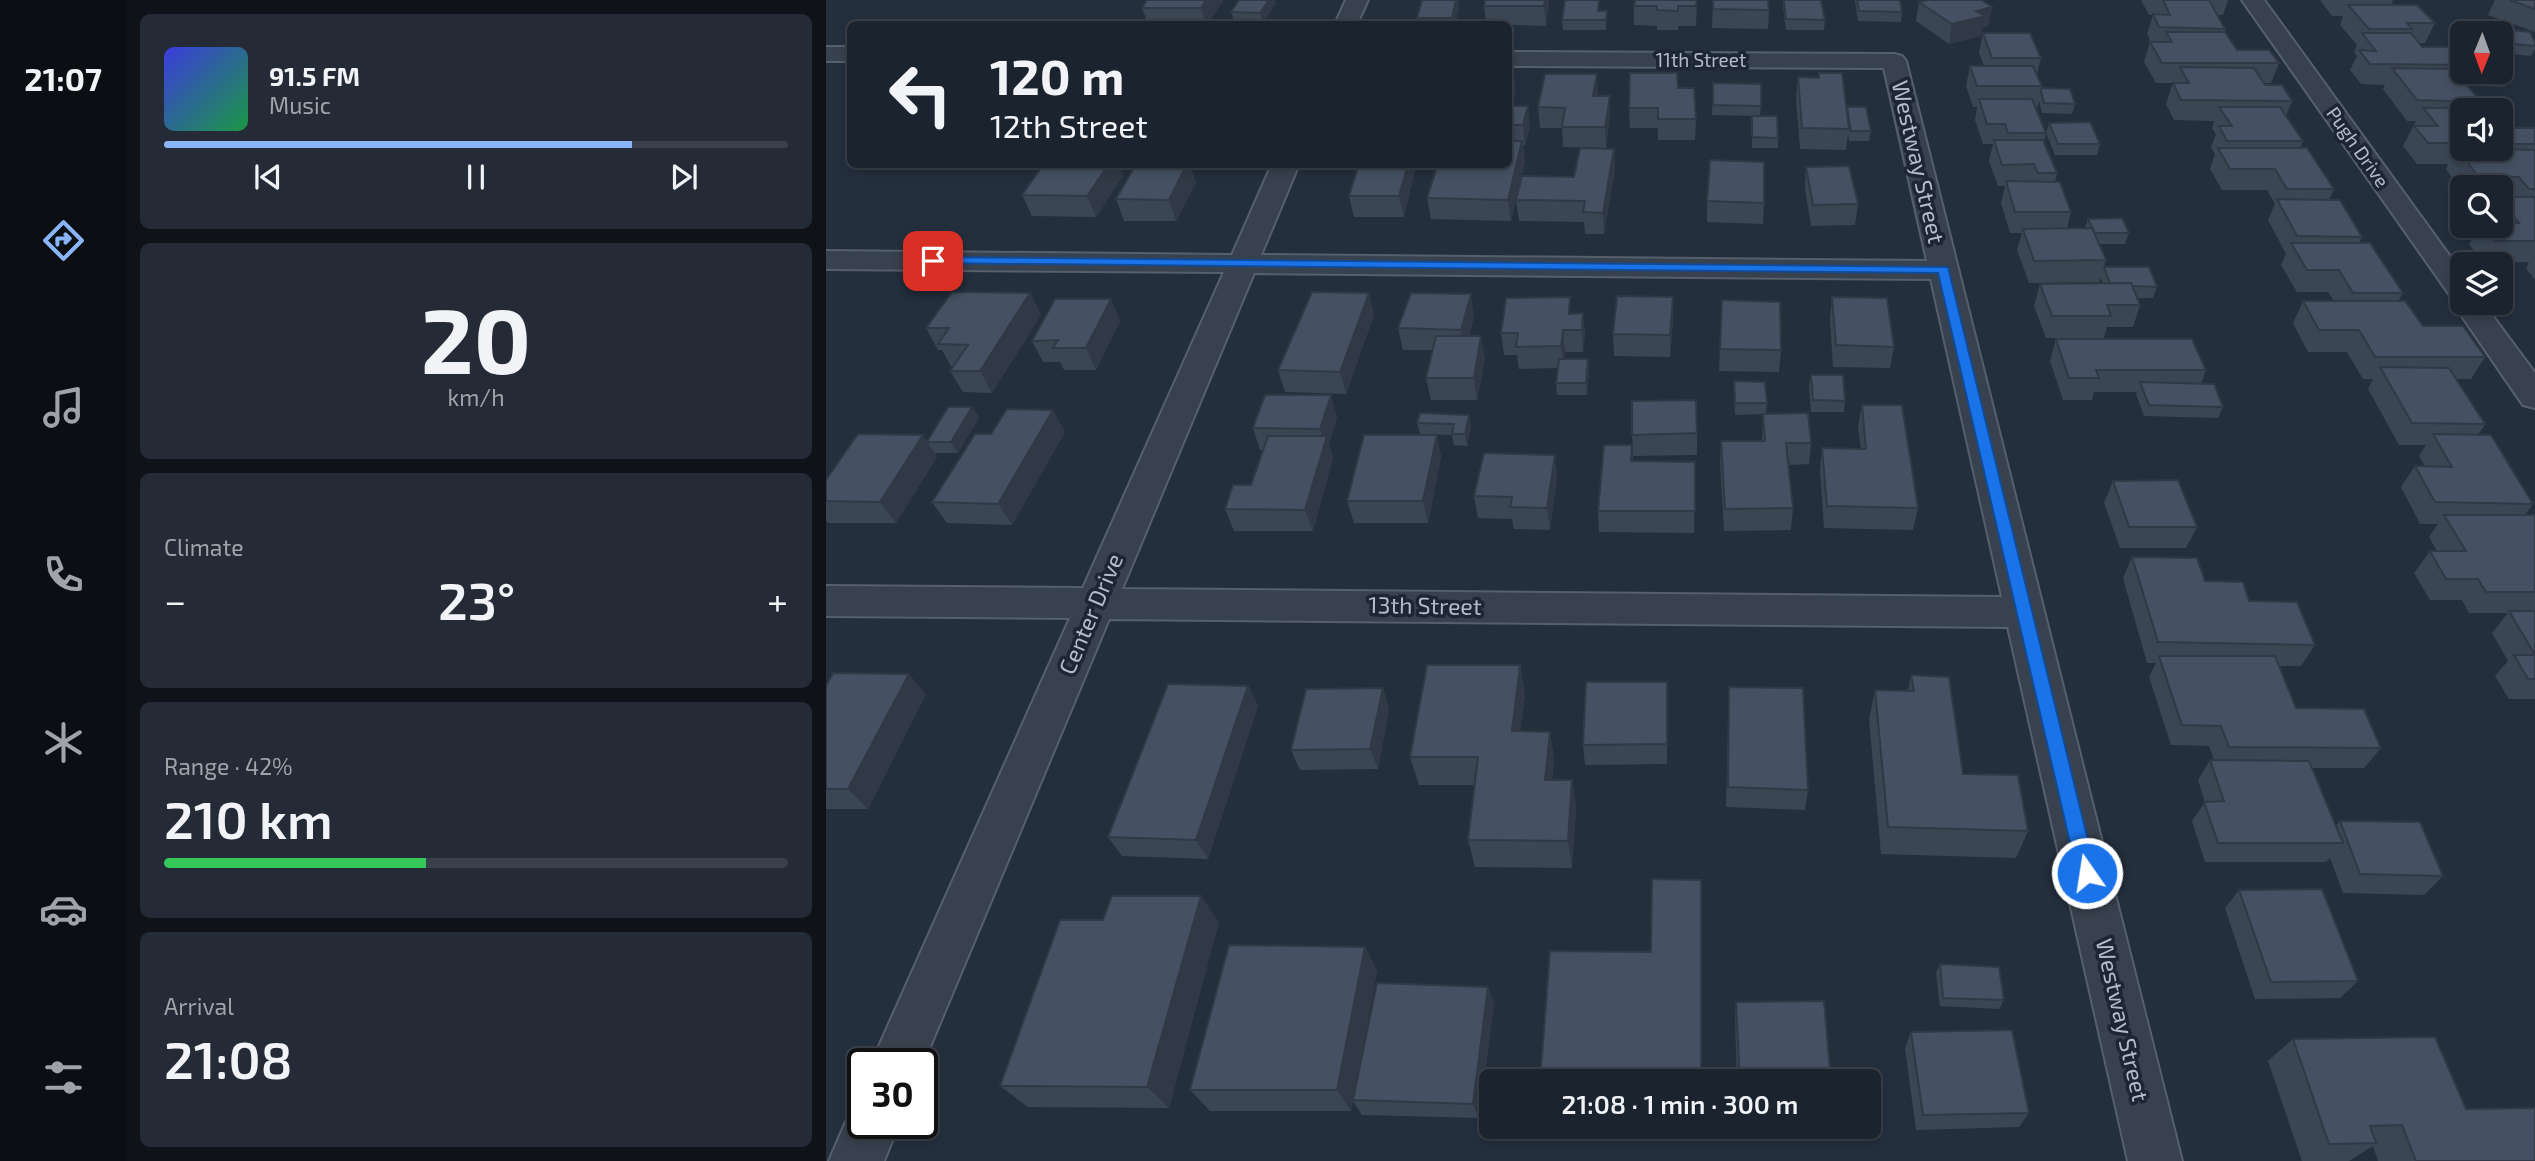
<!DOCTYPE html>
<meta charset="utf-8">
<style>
body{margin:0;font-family:"Exo 2",sans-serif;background:#242b36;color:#f1f3f6;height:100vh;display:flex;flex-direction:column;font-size:26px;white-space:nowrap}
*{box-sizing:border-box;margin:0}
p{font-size:23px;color:#a0a4aa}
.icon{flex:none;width:38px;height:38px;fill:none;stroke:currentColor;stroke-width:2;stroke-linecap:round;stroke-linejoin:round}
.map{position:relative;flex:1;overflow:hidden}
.side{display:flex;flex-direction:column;gap:14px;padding:14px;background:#0f1319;width:700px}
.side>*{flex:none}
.banner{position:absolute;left:21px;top:21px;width:665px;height:147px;border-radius:10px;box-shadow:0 4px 10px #0003,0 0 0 2px #39404a;background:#1b232e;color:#f1f3f6;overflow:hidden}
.needle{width:46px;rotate:181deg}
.tools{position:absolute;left:1624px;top:21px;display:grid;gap:14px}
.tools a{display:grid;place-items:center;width:63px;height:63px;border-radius:10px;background:#1b232e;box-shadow:0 4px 10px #0003,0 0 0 2px #39404a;font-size:35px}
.speed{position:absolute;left:21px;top:1048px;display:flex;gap:14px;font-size:35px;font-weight:700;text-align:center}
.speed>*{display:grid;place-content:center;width:91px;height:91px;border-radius:50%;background:#1b232e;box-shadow:0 4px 10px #0003,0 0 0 2px #39404a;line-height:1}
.speed .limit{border:4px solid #111;border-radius:10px;background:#fff;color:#111}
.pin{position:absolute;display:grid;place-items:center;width:60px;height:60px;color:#fff;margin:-30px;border-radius:14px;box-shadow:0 4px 10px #0006}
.me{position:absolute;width:77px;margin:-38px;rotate:347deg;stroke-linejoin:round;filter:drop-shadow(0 0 5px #0008)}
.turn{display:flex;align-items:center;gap:24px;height:147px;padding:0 28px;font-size:32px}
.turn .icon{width:91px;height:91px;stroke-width:2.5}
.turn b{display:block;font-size:49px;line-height:60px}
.big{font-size:52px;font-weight:600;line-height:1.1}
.side .tile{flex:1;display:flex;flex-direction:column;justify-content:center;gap:10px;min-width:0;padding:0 24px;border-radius:10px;background:#242b36}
.side .dial{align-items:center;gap:0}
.dial b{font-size:91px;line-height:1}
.song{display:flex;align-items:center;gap:21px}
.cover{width:84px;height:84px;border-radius:10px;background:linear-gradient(135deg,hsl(240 70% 55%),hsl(140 70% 35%))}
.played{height:7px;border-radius:4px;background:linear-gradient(90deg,#8ab4f8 75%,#39404a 75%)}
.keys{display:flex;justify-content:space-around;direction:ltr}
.heat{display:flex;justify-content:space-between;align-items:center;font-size:38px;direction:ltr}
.charge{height:10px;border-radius:5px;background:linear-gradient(90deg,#34c759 42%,#39404a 0)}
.trip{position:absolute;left:653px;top:1069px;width:402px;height:70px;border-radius:10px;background:#1b232e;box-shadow:0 4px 10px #0003,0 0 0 2px #39404a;font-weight:600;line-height:70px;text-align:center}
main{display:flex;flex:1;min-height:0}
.tabs{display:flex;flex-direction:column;width:126px;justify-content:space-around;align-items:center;background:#0b0e12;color:#a0a4aa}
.tabs .icon{width:49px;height:49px}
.tabs .selected{color:#8ab4f8}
.tabs b{font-size:32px;color:#f1f3f6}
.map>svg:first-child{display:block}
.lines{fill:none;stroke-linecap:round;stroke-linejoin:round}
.street-casing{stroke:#565f6c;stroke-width:4}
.street{fill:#38414e;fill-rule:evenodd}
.wall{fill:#3b4654}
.shaded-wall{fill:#303945}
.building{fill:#455162;stroke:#303945;stroke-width:2}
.route{fill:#1a73e8;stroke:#114b97;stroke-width:2}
.labels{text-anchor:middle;stroke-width:7;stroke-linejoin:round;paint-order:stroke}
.far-street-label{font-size:19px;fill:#b4bcc9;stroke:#1d2633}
.street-label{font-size:23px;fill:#b4bcc9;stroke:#1d2633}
</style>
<main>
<nav class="tabs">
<b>21:07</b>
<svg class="icon selected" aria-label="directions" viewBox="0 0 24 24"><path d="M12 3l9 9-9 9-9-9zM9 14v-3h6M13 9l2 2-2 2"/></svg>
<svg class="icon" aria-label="music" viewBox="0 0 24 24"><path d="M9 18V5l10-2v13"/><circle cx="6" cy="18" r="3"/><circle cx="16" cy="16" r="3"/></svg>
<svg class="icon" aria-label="phone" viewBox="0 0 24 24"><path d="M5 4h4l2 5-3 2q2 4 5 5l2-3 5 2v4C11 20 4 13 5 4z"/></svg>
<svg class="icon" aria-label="climate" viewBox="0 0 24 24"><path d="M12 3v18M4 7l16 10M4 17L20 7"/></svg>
<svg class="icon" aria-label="car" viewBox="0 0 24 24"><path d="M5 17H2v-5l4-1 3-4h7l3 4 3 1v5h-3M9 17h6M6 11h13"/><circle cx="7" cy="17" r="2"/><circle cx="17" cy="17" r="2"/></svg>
<svg class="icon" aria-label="filters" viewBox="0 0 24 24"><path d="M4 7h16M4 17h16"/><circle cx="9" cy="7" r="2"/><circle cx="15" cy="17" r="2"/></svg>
</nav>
<section class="side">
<div class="tile">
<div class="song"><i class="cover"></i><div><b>91.5 FM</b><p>Music</p></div></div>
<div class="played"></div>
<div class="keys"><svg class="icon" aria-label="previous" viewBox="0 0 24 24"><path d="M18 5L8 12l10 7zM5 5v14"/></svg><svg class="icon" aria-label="pause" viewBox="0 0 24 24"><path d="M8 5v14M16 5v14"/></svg><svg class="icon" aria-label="next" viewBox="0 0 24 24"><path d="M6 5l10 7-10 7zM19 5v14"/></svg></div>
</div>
<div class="tile dial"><b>20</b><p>km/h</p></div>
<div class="tile"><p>Climate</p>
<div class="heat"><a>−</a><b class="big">23°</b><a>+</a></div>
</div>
<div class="tile"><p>Range · 42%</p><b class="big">210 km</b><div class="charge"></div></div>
<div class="tile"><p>Arrival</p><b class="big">21:08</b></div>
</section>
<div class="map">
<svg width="1709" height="1161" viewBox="0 0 1709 1161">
<rect width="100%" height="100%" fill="#242f3e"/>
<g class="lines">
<defs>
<path id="street" d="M520,0h22l-11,24h-22z
M1416,0h22l198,273v30h21l52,70v35l-12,-3 -70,-102 1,-2z
M0,47h24v14h-24z
M682,52l386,2 8,2 4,5 276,1100h-54l-120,-534 -899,-8 -187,447v-2h-51l199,-446 -244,-2v-30l257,2 141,-316 -398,-3v-18l406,4 40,-91h27l-38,91 666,6 -43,-193 -376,-2zM428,273l677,6 71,318 -880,-8z
M37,1101v23h36l-15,37h-55l24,-56z"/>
</defs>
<use href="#street" class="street-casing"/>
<use href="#street" class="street"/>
</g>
<path class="wall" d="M596,0h36l1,7 -4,17h-36l-2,-6z
M659,0h64l-3,26 -60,-2 -2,-18z
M871,0l-1,26h-18v4h-21v-4l-23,-1v-19z
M887,0l56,10 -1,19 -56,-1z
M957,0h38l4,20 -1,10h-38l-3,-24z
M1029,0h45l2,12 -1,10 -43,-1z
M1315,0h87l-5,15h-6l8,14 -1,3 13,18 42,13 -8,20h-8l2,2 27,16 -6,15 17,25 -3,7 34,41 -5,11 33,37 -3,6 44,50 -5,8 25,25 62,31 -14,22h-15l29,45 -7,11 55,69 -8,11h10v184h-26l-14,-23 13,-15 -16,-28 16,-20h-39l-7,-13h-32l-16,-27 16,-22h7l-8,-14 9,-13h-18l-19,-37 14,-21h10l-6,-10 7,-11h-27l-31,-56 5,-10h-10l-16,-27h-39l-15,-29 10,-22h31l-6,-9h-31l-16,-27 5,-11 -18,-34 7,-16 -8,-14h-45l-12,-21 5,-15 -4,-7 5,-13 -4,-6 2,-7 -40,-1 -8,-16 7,-21h2h-19l-12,-21 6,-20h1l-4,-8 6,-19h-4z
M1494,0h73l-2,5 44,18 -10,20h-6l3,4 40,5v20h39l9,5 -5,10 -32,-1 -6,-7 -2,4 16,19 -4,8h-15v39h39v-21h34v152l-9,-12 3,-6h-47l-13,-18 11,-18h21v-39h-39v5l-16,-23 2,-5h-31l-14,-18 13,-25h-9l-24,-32 2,-4 -24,-1 -11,-14 7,-14 -3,-4 3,-7 -17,-20 3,-9h-11z
M1669,0h40v32l-47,-17z
M397,1l-15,23h-60l-6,-16z
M1093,2l73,5 -4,19 -6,2 -1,8 -32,8 -33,-23z
M450,3l-13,20 -29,-1 -3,-10z
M773,11h8l-1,19h-43l-1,-10z
M1673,29l36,13v7l-4,7 -30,-3v-20h-4z
M1157,33l58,25 -4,16 5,12v2l33,16 -3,10 -30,-1 -3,-12 -2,6h-2l11,26 -2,9 13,31 -2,9 16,30 -4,16h18l3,-9 41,14 -4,11h-26l7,16 -2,7 53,20 -4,11h-16l3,7 -7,22h-26l-3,11h-58l-12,-32 6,-22h63l-2,-6 -2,4 -70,1 -12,-33 5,-17h-12l-9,-30 4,-17h-7l-9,-25 4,-17h-10l-8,-24 2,-13h-4l-7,-21 4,-20h14l-5,-13z
M682,72l8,20 -4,14 18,21 -5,18h-2l2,17 -14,59 -80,-2 -4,-21 81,-34z
M972,77l48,32 25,22 -2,10h-20l-1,-7 -2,16 -46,-1 -4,-51z
M887,83l48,23 -1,10 18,22v10h-26v-32l-40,-1z
M852,88l18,31 -1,21h-37v-12h-28l-1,-20z
M772,96h12v20l-4,32 -43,-1 -1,-19h-22l-2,-21z
M1223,123l51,21 -3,11h-42l-9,-22z
M788,149l1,21 -11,64h-19l-1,-12 -65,-1 -3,-21 58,-23z
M980,167l52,37 -3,21 -44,1 -6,-38z
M589,170l-11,47h-50l-5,-21z
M297,176l-27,41 -64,-1 -10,-21z
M370,183l-20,38h-52l-8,-22z
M881,201l57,2 -1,21 -56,-2z
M204,293l11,22 -49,78 -29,-1 -13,-21 4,-5h-3l-9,-16h-4l-12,-22z
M847,297v22l-3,38 -56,-1 -1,-22z
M1006,297l62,50 -4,21 -57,-1 -3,-48z
M285,299l9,22 -24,49h-32l-4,-8h-17l-11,-21z
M896,300l59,50 -2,22 -60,-1z
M757,313l2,22 -2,17h-18l-1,7h24l1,11 -2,25h-30l-1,-12 2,-15 -39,1 -2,-14h-13l-3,-22 70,-19z
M548,315l-28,79 -61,-2 -7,-22z
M648,316l-5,20 16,22 -8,42h-46l-5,-22 7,-28h-30l-5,-22z
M1230,339l150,31 -5,14 22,23 -5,11 -74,-2 -8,-22 1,-2h-43l-2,8h-29l-13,-39z
M985,375l34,26 -1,11h-33l-2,-26z
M908,381l33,22 -1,11 45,29 -2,21 -21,1 5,43 -2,22 -67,1 -4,-68 1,-22h41l1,-27 -28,1z
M1036,405l56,103 -5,22 -89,-2 -4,-58 2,-22 39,1 -3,-22z
M146,407l7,11 -21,35h-23l2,4 -41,66h-68l-2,-3v-40l101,-39z
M594,413l51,13 -4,20 -13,-1 -2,-10 -32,-1 -3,-11z
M511,417l-8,26 4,15 -20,73h-79l-9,-22 26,-24 12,-35h-3l-7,-22z
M239,432l-53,93 -65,-2 -15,-21 59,-68z
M871,433v22l-64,1 -1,-21z
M611,435l4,22 -13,66h-74l-7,-22z
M806,445l1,16 62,1 -1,71 -95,-1 -1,-21z
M731,477l-7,53 -36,-1 -2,-10 -34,-1 -4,-22z
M1287,481l84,46 -11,21h-66l-16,-45z
M1306,557l73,24 44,20 66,44 -14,21h-23l18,42 85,40 -17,20h-52l24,58 4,-5 103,55 -19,19 -81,-2 -13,-35 -4,4h-121l-13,-41 13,-19 -7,-22 12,-20h4l-5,-14 -38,-1 -22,-68 7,-14h-9l-24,-85z
M694,665l5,30 -5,36 30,1 4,28 -2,20h20l4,28 -4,60 -97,-1 -7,-27 7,-55h-56l-9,-28z
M1085,675l52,99 65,57 -12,27 -135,-4 -12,-135 6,-29 33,1z
M841,682v82l-82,1 -2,-20z
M0,686l100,8 -58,115h-42z
M422,686l10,20 -50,153 -86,-3 -14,-19z
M903,687l79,103 -3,20 -79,-3z
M557,688l6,21 -11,60 -78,1 -9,-20z
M1413,890l119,91 -18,17 -85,1 -30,-91z
M393,922l-50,186 -141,-1 -28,-21z
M539,947l12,24 -20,108 131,-92 6,17 -15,114 -117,-3 -9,-14 -2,10h-141l-20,-21z
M1114,964l64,36 -5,9 -59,-3 -4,-33z
M910,1002l95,80h-94l-2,-63z
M1085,1032l118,81 -10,14 -103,3 -11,-82z
M1467,1039l173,70 69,52h-157l-5,-15 -24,15h-47l-34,-100z"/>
<path class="shaded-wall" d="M380,0h17v1l-15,23h-2l-5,-16z
M443,0h6l1,3 -13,20 -3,-10z
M630,0h2l1,7 -4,17h-2l-1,-6z
M719,0h4v3l-3,23 -2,-20z
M1166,7l-4,19 -6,2 -1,8 -32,8 3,-20 24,-13z
M688,72l2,20 -8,27v-29z
M771,74l1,20 -3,22 -2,-20z
M784,96v20l-4,32 -1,-21z
M702,106l2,21 -5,18 -2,-20z
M696,141l3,21 -14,59 -3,-21z
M788,149l1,21 -11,64 -1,-21z
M283,164h10l4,12 -27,41 -9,-21z
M361,164h3l6,19 -20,38 -7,-21z
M582,164h6l1,6 -11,47 -5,-21z
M204,293l11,22 -49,78 -12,-22z
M543,293l5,22 -28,79 -6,-22z
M645,294l3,22 -10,35 -3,-21z
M847,297v22l-3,38v-22z
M285,299l9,22 -24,49 -10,-22z
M757,313l2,22 -2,17 -1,-22z
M737,330l2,22 -2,16 -2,-22z
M655,336l4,22 -8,42 -3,-22z
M762,359l1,11 -2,25 -1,-12z
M505,395l6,22 -8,26 4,15 -20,73 -8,-21 19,-66 -4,-15z
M146,407l7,11 -21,35 -7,-11z
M227,410l12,22 -53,93 -14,-21z
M643,415l2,11 -4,20 -2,-12z
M97,435l14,22 -41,66 -16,-21z
M611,435l4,22 -13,66 -5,-22z
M729,455l2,22 -7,53 -3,-22z
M694,665l5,30 -8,65 -5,-29z
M83,674l17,20 -58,115 -20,-20z
M422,686l10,20 -50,153 -12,-19z
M557,688l6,21 -11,60 -8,-20z
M724,732l4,28 -4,48 -5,-28z
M746,780l4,28 -4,60 -4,-27z
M375,896l18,26 -50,186 -22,-21z
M539,947l12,24 -26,140 -14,-21z
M662,987l6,17 -15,114 -6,-14z"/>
<path class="building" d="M321,0h59l-5,8h-59z
M413,0h30l-9,13 -29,-1z
M596,0h34l-4,18h-35z
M659,0h60l-1,6h-60z
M739,0h34l-1,11h9l-1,9h-44z
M809,0h62l-1,6h-18v5l-21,-1v-4h-23z
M887,0h55l1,10 -56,-1z
M958,0h37l4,20 -39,-1z
M1031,0h43l2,12 -43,-1z
M1101,0h54l11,7 -16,4 9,5 -33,8 -33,-22z
M1337,0h46l16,29 -66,-2 -6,-13 17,1z
M1684,0h25v9z
M1522,5h69l18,18h-28l5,6h-43z
M1673,29l31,3 5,10v4l-30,-3z
M1340,32h59l12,18h32l10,13h-117l-12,-21h22z
M1157,33h47l11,25h-49z
M1536,33h49l11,14h36l4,5v13l-92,-1 -11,-14 17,1z
M1144,66h63l9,20h-65z
M1354,67l74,1 11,17h17l10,16 -111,-1 -8,-17h16z
M1566,68l62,1 27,33 -64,-2z
M1675,68h2l7,9 -31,-1 -4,-4h26z
M682,72h6l-6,18z
M804,73h47l1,15h16l2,31h-38v-11h-29z
M993,73h23l7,56 -47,-1 -4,-51 21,1z
M719,74h52l-4,22h17l-5,31h-43l3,-19 -27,-1z
M887,83l48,1v22l-48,-1z
M1216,88l28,1 5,15 -31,-1 -3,-12z
M1153,99h53l14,34h-38l-3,-9h-18z
M682,106h20l-5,19h-15z
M1021,107h19l5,24h-20z
M1393,107h61l23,34h-76l-8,-15h13z
M1597,108h51l2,2h-14v33h-34l-14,-17h24z
M926,116h25l1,22 -26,-1z
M1264,122l10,22h-42l-9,-21z
M1675,128h34v16h-34z
M1168,140h49l14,33h-19l-4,-9 -32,1z
M682,141h14l-14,59 -81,-2 11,-34h70z
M754,148l34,1 -11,64 -20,-1 2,-11 -69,-1 6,-24 52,1z
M1392,148h89l27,41h-47l-12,-20h-45z
M1631,148l78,2v39h-6l-10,-12 -41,-1z
M884,160l54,2v41l-57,-2z
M218,164h65l-22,32 -65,-1z
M310,164h51l-18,36 -53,-1z
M533,164h49l-9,32h-50z
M1023,166l9,38 -45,1 -7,-38z
M1180,181l54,1 11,30h-56z
M1675,197h34v44h-40l-12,-15h18v-3h18l-18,-22z
M1451,199l63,1 22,37 -65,-1z
M1296,218l7,15h-34l-7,-14z
M1266,228l14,32 -72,1 -11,-32z
M1465,243h79l33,50h-50l-14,-23h-32z
M1278,267h45l8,20 -25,-1 -1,-3h-21z
M1305,283l9,22h-33l4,11h-59l-12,-32z
M126,292l78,1 -50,78h-30l18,-26 -30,-1 11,-16h-23z
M486,292l57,1 -29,79 -62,-2z
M585,293l60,1 -10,36 -63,-2z
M791,296l56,1 -3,38 -57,-1z
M744,297l-1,17 14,-1 -1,17h-19l-2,16 -45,1 2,-14h-17l5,-35z
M1006,297l55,1 7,49 -58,-2z
M229,299h56l-25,49h-33l5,-8 -26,1z
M896,300l58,2 1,48 -61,-1z
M1477,301h102l18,25h40l22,31h-110l-16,-27h-40z
M610,336h45l-7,42h-48z
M1230,339h136l14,31h-110l3,8h-30z
M733,359h29l-2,24h-30z
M1554,367l69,1 36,56 -73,-1z
M985,375h32l2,26 -32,-1z
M908,381l31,1 2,21h-32z
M1314,382l74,2 9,23 -74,-2z
M439,395h66l-11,34 -67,-1z
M870,400l1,33 -65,2v-34z
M1036,405h40l16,103 -91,-2 -5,-58 44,1z
M122,407h24l-21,35h-24z
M181,409l46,1 -55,94 -66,-2 43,-68h16z
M594,413l49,2 -4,19h-13l2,-10 -37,-1z
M982,413l3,30h-25l7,65 -68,1 -4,-68h44l-2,-27z
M32,434l65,1 -43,67 -54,-1v-21z
M1607,434l58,1 42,69 -98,-2 -20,-36 37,1z
M538,435h73l-14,66h-76z
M442,436h59l-22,74 -80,-1 8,-24h18z
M778,445h28l-1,16 64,1v49h-97z
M658,453l71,2 -8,53 -37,-1 2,-10 -38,-1z
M1352,480l19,47h-68l-16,-46z
M1618,515h91v77h-49l-8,-13h-32l-16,-28h36z
M1306,557l65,1 8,23 38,1 6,19 48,1 18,43 -157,-3z
M1683,611h26v44z
M1688,655h21v24h-7z
M1333,656h116l21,52 68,1 17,39 -152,-1 -8,-21 -39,-1z
M601,665h93l-8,66 38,1 -5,48h27l-4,61 -100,-1 10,-83h-68z
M7,673l76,1 -61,115h-22v-103z
M1085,675l38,2 14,97 55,1 10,56 -140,-4 -13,-137 39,1z
M760,682h81v62l-84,1z
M342,684l80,2 -52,154 -88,-3z
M903,687l74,1 5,102 -80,-3z
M557,688l-13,61 -79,1 15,-61z
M1384,760l99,1 34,82h-125l-14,-41 20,-1z
M1514,821l80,1 23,54 -83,-2z
M826,879l49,1v202h-161l10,-131 101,1z
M1496,889l36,92 -87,1 -32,-92z
M286,896h89l-54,191 -147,-1 60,-166h43z
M403,945l136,2 -28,143h-147z
M1114,964l59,3 5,33 -61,-2z
M551,983l111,4 -15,117 -120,-4z
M998,1001l7,81h-91l-4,-80z
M1186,1030l17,83 -106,2 -12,-83z
M1609,1037l31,72 69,-1v53h-119l-14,-36 -32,1 6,17 -47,1 -36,-105z"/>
<path class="route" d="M107,257l1015,10 148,606 -2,7 -7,2 -7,-2 -3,-7 -139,-600 -1009,-10 -2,-2z"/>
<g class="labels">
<g class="far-street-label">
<text x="875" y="67">11th Street</text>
<text transform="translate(1532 147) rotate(55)" y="7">Pugh Drive</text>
</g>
<g class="street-label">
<text transform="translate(1092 162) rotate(77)" y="8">Westway Street</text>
<text transform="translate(599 606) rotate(1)" y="8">13th Street</text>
<text transform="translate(265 614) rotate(-67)" y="8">Center Drive</text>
<text transform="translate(1296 1020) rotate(77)" y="8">Westway Street</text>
</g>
</g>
</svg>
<div class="tools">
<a><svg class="needle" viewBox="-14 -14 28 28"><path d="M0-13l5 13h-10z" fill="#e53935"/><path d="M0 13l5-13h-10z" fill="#a0a4aa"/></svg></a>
<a><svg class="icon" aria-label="sound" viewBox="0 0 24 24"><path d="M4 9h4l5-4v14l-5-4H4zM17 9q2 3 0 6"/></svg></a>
<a><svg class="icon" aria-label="search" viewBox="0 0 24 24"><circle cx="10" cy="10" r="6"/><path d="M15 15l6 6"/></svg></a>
<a><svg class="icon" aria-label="layers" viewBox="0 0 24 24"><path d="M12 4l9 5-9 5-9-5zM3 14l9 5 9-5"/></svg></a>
</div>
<div class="speed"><div class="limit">30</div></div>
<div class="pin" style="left:107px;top:261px;background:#d93025"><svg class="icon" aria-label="arrive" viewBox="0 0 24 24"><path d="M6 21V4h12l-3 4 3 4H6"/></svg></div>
<svg class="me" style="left:1261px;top:873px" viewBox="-20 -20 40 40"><circle r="17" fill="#1a73e8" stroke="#fff" stroke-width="3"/><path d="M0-11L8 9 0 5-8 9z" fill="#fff"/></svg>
<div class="trip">21:08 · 1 min · 300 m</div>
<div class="banner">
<div class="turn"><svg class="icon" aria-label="left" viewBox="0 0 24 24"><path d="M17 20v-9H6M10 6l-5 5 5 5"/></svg><div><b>120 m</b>12th Street</div></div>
</div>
</div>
</main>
